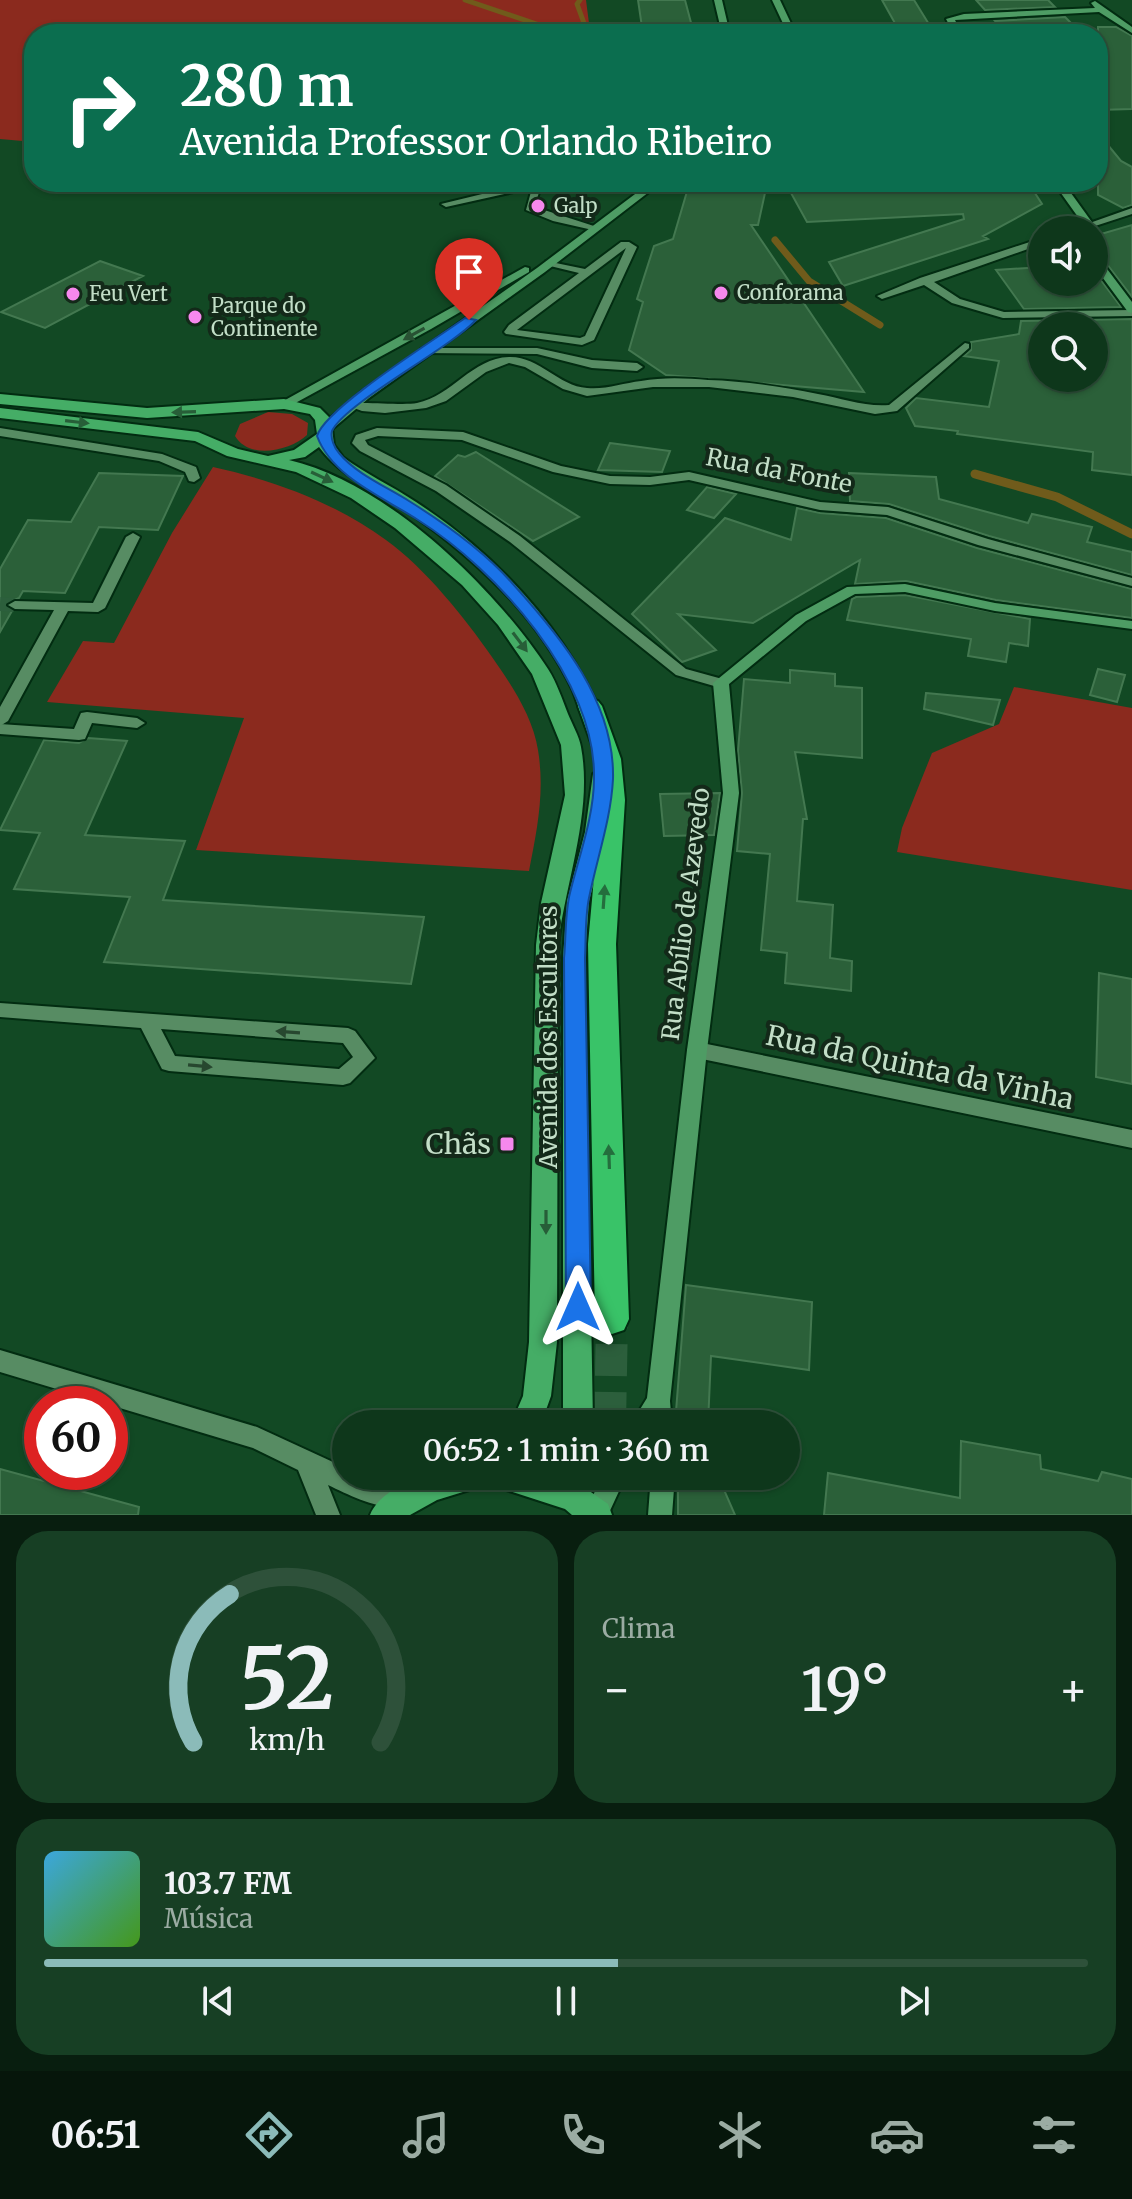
<!DOCTYPE html>
<html lang="pt">
<meta charset="utf-8">
<style>
body{margin:0;font-family:Merriweather,serif;background:#173f24;color:#f1f3f6;height:100vh;display:flex;flex-direction:column;font-size:30px;white-space:nowrap}
*{box-sizing:border-box;margin:0}
p{font-size:26px;color:#9baca3}
.icon{flex:none;width:44px;height:44px;fill:none;stroke:currentColor;stroke-width:2;stroke-linecap:round;stroke-linejoin:round}
.map{position:relative;height:1515px;overflow:hidden}
.drawer{display:flex;flex-direction:column;gap:16px;padding:16px;background:#081e0f;flex:1}
.drawer>*{flex:none}
.guide{position:absolute;left:24px;top:24px;width:1084px;height:168px;border-radius:32px;box-shadow:0 2px 6px #0004,0 0 0 2px #2e513a;background:#0b6e4f;color:#fff;overflow:hidden}
.fabs{position:absolute;left:1028px;top:216px;display:grid;gap:16px}
.fabs a{display:grid;place-items:center;width:80px;height:80px;border-radius:50%;background:#0e371b;box-shadow:0 2px 6px #0004,0 0 0 2px #2e513a;font-size:40px}
.speed{position:absolute;left:24px;top:1386px;display:flex;gap:16px;font-size:40px;font-weight:700;text-align:center}
.speed>*{display:grid;place-content:center;width:104px;height:104px;border-radius:50%;background:#0e371b;box-shadow:0 2px 6px #0004,0 0 0 2px #2e513a;line-height:1}
.speed .limit{border:12px solid #d22;background:#fff;color:#111}
.pin{position:absolute;display:grid;place-items:center;width:68px;height:68px;color:#fff;margin:-82px -34px;border-radius:50% 50% 50% 0;rotate:-45deg;box-shadow:0 0 8px #0007}
.pin .icon{rotate:45deg}
.me{position:absolute;width:88px;margin:-44px;rotate:0deg;stroke-linejoin:round;filter:drop-shadow(0 0 6px #0008)}
.turn{display:flex;align-items:center;gap:28px;height:168px;padding:0 24px;font-size:36px}
.turn .icon{width:104px;height:104px;stroke-width:2.5}
.turn b{display:block;font-size:56px;line-height:68px}
.big{font-size:60px;font-weight:600;line-height:1.1}
.drawer .card{flex:1;display:flex;flex-direction:column;justify-content:center;gap:12px;min-width:0;padding:0 28px;border-radius:32px;background:#173f24}
.drawer .dial{align-items:center;gap:0}
.dial svg{height:208px;overflow:visible;fill:none;stroke:#2e513a;stroke-width:7;stroke-linecap:round;text-anchor:middle}
.dial text{fill:#f1f3f6;stroke:none}
.song{display:flex;align-items:center;gap:24px}
.cover{width:96px;height:96px;border-radius:12px;background:linear-gradient(135deg,hsl(200 70% 55%),hsl(100 70% 35%))}
.played{height:8px;border-radius:4px;background:linear-gradient(90deg,#8bbbb9 55%,#2e513a 55%)}
.keys{display:flex;justify-content:space-around;direction:ltr}
.heat{display:flex;justify-content:space-between;align-items:center;font-size:44px;direction:ltr}
.drawer .tiles{flex:1;display:grid;gap:16px;grid-template-columns:1fr 1fr}
.card:last-child{grid-column:span 2}
.trip{position:absolute;left:332px;top:1410px;width:468px;height:80px;border-radius:40px;background:#0e371b;box-shadow:0 2px 6px #0004,0 0 0 2px #2e513a;font-weight:600;line-height:80px;text-align:center}
.dock{display:flex;height:128px;justify-content:space-around;align-items:center;background:#06160b;color:#9baca3}
.dock .icon{width:56px;height:56px}
.dock .selected{color:#8bbbb9}
.dock b{font-size:36px;color:#f1f3f6}
.map>svg:first-child{display:block}
.green{fill:#8b2a1e}
.lines{fill:none;stroke-linecap:round;stroke-linejoin:round}
.stream-far2{stroke:#705b1b;stroke-width:5}
.stream-far1{stroke:#705b1b;stroke-width:7}
.stream{stroke:#705b1b;stroke-width:9}
.building{fill:#2b6039;stroke:#437850;stroke-width:2;fill-rule:evenodd}
.street-tunnel{stroke:#2c5f3c;stroke-width:14;stroke-dasharray:14 7;stroke-linecap:butt}
.highway-tunnel{stroke:#2c5f3c;stroke-width:32;stroke-dasharray:32 16;stroke-linecap:butt}
.lane-casing{stroke:#022c11;stroke-width:4}
.street-casing{stroke:#022c11;stroke-width:4}
.secondary-casing{stroke:#022c11;stroke-width:4}
.primary-casing{stroke:#022c11;stroke-width:4}
.highway-casing{stroke:#022c11;stroke-width:4}
.lane{fill:#578c63;fill-rule:evenodd}
.street{fill:#578c63;fill-rule:evenodd}
.secondary{fill:#4e9c64;fill-rule:evenodd}
.primary{fill:#45ad66;fill-rule:evenodd}
.highway{fill:#39c368;fill-rule:evenodd}
.oneway{fill:#285133}
.oneway2{fill:#275e38}
.oneway3{fill:#246e3d}
.oneway4{fill:#27472f}
.route{fill:#1a73e8;stroke:#114b97;stroke-width:2}
.poi-dot{fill:#f688ed;stroke:#132919;stroke-width:3}
.labels{text-anchor:middle;stroke-width:8;stroke-linejoin:round;paint-order:stroke}
.far-poi-label{font-size:20px;fill:#c2dec7;stroke:#132919;text-anchor:start}
.street-label{font-size:24px;fill:#c2dec7;stroke:#132919}
.near-street-label{font-size:28px;fill:#c2dec7;stroke:#132919}
.near-poi-label{font-size:28px;fill:#c2dec7;stroke:#132919;text-anchor:end}
</style>
<div class="map">
<svg width="1132" height="1515" viewBox="0 0 1132 1515">
<rect width="100%" height="100%" fill="#124924"/>
<path class="green" d="M0,0h586l4,31 -2,3h-554v108l-34,-3z
M268,412l24,2 16,9 -1,12c-17,16 -58,25 -72,1l5,-12z
M213,467c60,13 123,36 173,73 39,28 79,78 106,117 19,27 41,60 46,93 7,42 -1,80 -9,121l-333,-21 48,-132 -197,-16 36,-61 31,2 58,-110z
M1014,687l118,21v182l-235,-38 5,-24 30,-75 67,-29z"/>
<g class="lines">
<path class="stream-far2" d="M465,0l101,34
M580,0l-3,4 11,30"/>
<path class="stream-far1" d="M775,240l34,41 71,44"/>
<path class="stream" d="M975,474l82,23 75,37"/>
</g>
<path class="building" d="M638,0h47l9,34h-51z
M882,0h32l21,34h-34z
M976,0h72l7,7 -70,3z
M1065,17l17,17h-64l-14,-3 -9,-10z
M1098,27h18l16,9v73l-34,1z
M1098,133l23,28 11,6v38l-9,3 -25,-13z
M899,182h46l4,7 82,-2 11,17 -59,32 5,3 -145,47 -14,-24 135,-43 -1,-5 -156,8 -16,-29 75,-3 -3,-4z
M688,188l77,5 -7,32h-7l113,167 -198,-17 -37,-25 14,-48 -6,-3 17,-53 19,-7z
M1132,225v72l-32,-42 -6,-2v-17z
M100,261l43,15 -98,52 -44,-16z
M1042,267v15h52v-11l27,36 -97,2 -28,-39z
M1132,319v156l-40,-5 1,-18 -136,-18 1,-3 -43,-5 -9,-18 10,-10 73,9 10,-46 -35,-5 7,-6v-8l48,-8 2,-13zM1042,326h52v52h-52z
M610,443l60,8 -8,21 -64,-2z
M476,452l103,65 -46,24 -98,-65 23,-21 7,2z
M99,473l84,3 -25,54 -59,-3 -34,66 -42,-2 -4,7 -14,6 7,7 -12,21v-63l28,-49 43,2z
M849,473l87,4 3,22 89,24 4,-9 60,13 -5,15 45,10v23l-143,-39 -100,-32 -39,-3z
M707,487l29,7 -22,24 -27,-8z
M797,508l23,5 66,5 91,30 155,41v29l-136,-18 -90,-19 -51,3 5,-24 -107,63 -75,-9 38,36 -34,12 -50,-48 93,-96 66,22z
M905,595l125,24 -2,27 -19,-3 -3,19 -38,-6 3,-17 -124,-19 5,-21 4,-2z
M1098,669l27,6 -8,27 -27,-7z
M790,670l45,4v12l27,2v70l-67,-6 12,67h-4l-6,82 36,4 -3,53 22,3 -1,30 -66,-8 2,-30 -26,-3 9,-96 -33,-3 5,-58 -4,-42 6,-72 46,4z
M926,693l74,7 -7,25 -69,-16z
M88,738l39,3 -42,94 100,6 -22,59 261,17 -13,67 -307,-22 26,-65 -116,-8 26,-56 -40,-3 44,-90 35,3z
M720,793l-6,42 -50,1 -4,-42z
M1099,973l33,6v105l-36,-7z
M686,1285l126,17 -3,68 -98,-14 -3,68h-33z
M961,1441l79,14 1,14 57,12 4,-9 30,7v36h-308l4,-42 132,25z
M0,1469l139,38 -1,8h-138z
M678,1476h40l17,39h-57z"/>
<g class="lines">
<path class="street-tunnel" d="M0,604l15,1"/>
<path class="highway-tunnel" d="M610,1424l2,-105"/>
<defs>
<path id="lane" d="M532,182h15l-8,10 -4,15 62,20v4l-44,-10 -27,-11 6,-22 -86,19 -5,-3z
M621,242h8l8,5 -43,93 -12,5 -76,-11 -2,-2 5,-7 70,-52 -33,-8v-4l39,8zM626,248l-41,88 -5,2 -63,-8z
M425,348h112l55,12 45,3 6,4 -6,4 -45,-3 -55,-14 -116,-1v-4z
M87,712l50,6 8,5 -8,5 -45,-5 -7,16 -6,1 -79,-6v-10l74,5 7,-16z"/>
<path id="street" d="M1132,208v6l-43,14 -5,-3z
M1042,238v6l-108,38 26,17 44,13 128,-2v6l-129,2 -51,-15 -28,-18 -42,14 -5,-3 43,-18z
M965,343l4,1v4l-72,63 -22,3 -82,-17 -84,-10h-56l-66,9 -24,-7 -38,-22 -16,-4 -23,9 -40,29 -20,7 -41,5 -23,-2 -16,-6c7,-5 55,1 71,-2 35,-7 55,-45 92,-46 30,-1 49,29 78,31 18,2 36,-5 54,-7 22,-4 45,-3 67,-1 37,1 74,7 110,14 23,4 47,13 71,11z
M0,428l162,26 34,13 4,11 -6,4 -5,-1 -4,-9 -26,-11 -159,-25z
M377,428l86,4 98,34 49,10 40,1 39,-5 131,30 68,5 100,32 144,39v8l-154,-41 -91,-30 -67,-5 -131,-30 -39,5 -40,-1 -57,-12 -91,-32 -84,-4 -13,4 3,5 78,40 74,51 166,133 40,11 3,3 -3,3 -5,2 -45,-13 -166,-133 -74,-51 -76,-40 -8,-8 4,-8z
M133,533l7,4 -35,71 -7,4 -30,-1 -60,110 -8,5v-19l54,-97 -39,-1 -7,-4 7,-4 78,2 33,-66z
M0,1003l348,25 7,3 20,27 -25,25 -7,2 -174,-14 -7,-2 -21,-41 -141,-11zM161,1029l182,14 10,14 -14,12 -164,-13z
M697,1042l435,88v18l-435,-90 -7,-3 -3,-5 3,-5z
M0,1350l257,77 89,41v8l61,7 9,3 3,9 -3,9c-29,11 -63,-7 -88,-19l12,30h-24l-18,-45 -45,-22 -253,-76z"/>
<path id="secondary" d="M714,0h8l8,34h-8z
M772,0h8l16,34h-8z
M1095,1l37,26v6l-33,-21 -144,8 7,14h-8l-8,-15 18,-5 131,-6 -4,-5z
M651,182h11l-117,90 -176,126 -39,33h-8v-6l39,-33 176,-124z
M1053,182h10l31,43 -1,2 -24,3 14,-6z
M1094,256l4,1 34,45v11l-4,-1 -34,-46z
M525,267l4,1v4l-98,57 -143,78 -4,1 -6,-4z
M905,584l90,19 137,18v8l-137,-18 -90,-19 -50,2 -49,27 -77,63 10,109 -32,257 -37,351 2,23h-41l16,-26 40,-348 36,-257 -10,-110 83,-68 51,-28z
M602,1476h24l-18,39h-24z
M651,1476h24l-3,39h-24z"/>
<path id="primary" d="M0,394l147,14 137,-9 36,9 11,11 3,26 9,12c23,17 49,29 73,45 84,55 150,128 190,221l-10,6c-15,-4 -18,-27 -24,-40 -15,-31 -35,-60 -58,-86 -32,-35 -68,-65 -107,-92 -30,-21 -65,-33 -88,-64l-14,10 -16,3c97,22 206,128 259,209 9,14 14,30 20,45 4,10 11,22 13,33 12,65 -15,133 -23,198l-1,397 -6,54 -10,28h-30l12,-28 6,-54 7,-397 5,-42 24,-108 -4,-50 -29,-71 -34,-49 -36,-40 -67,-57 -44,-30 -55,-26 -69,-16 -32,-15 -195,-23v-10l198,24 40,17 30,7 26,-6 23,-16 -2,-14 -5,-6 -26,-5 -137,9 -147,-14z
M603,767l10,7 -6,58 -18,69 -4,57 8,466h-30v-466l4,-57 18,-69 8,-58z
M421,1476h62l-4,11 -42,13 -27,15h-40c8,-20 32,-31 51,-39z
M493,1476h96l-1,14 20,14 4,11h-40l-7,-6 -68,-22z"/>
<path id="highway" d="M590,699l8,2 4,5 19,53 4,41 -9,144 13,375 -5,11 -12,4 -12,-4 -5,-11 -7,-375 13,-144 -4,-41 -19,-53 4,-5z"/>
</defs>
<use href="#lane" class="lane-casing"/>
<use href="#street" class="street-casing"/>
<use href="#secondary" class="secondary-casing"/>
<use href="#primary" class="primary-casing"/>
<use href="#highway" class="highway-casing"/>
<use href="#lane" class="lane"/>
<use href="#street" class="street"/>
<use href="#secondary" class="secondary"/>
<use href="#primary" class="primary"/>
<use href="#highway" class="highway"/>
</g>
<defs><path id="oneway-solid" d="M-6-.8H1V-3.2L6.5 0L1 3.2V.8H-6Z" transform="scale(2)"/></defs>
<use class="oneway" href="#oneway-solid" transform="translate(414 334) rotate(151)"/>
<g class="oneway2">
<use href="#oneway-solid" transform="translate(184 412) rotate(178)"/>
<use href="#oneway-solid" transform="translate(77 422) rotate(7)"/>
<use href="#oneway-solid" transform="translate(322 477) rotate(25)"/>
<use href="#oneway-solid" transform="translate(520 642) rotate(53)"/>
<use href="#oneway-solid" transform="translate(546 1222) rotate(90)"/>
</g>
<g class="oneway3">
<use href="#oneway-solid" transform="translate(604 897) rotate(-86)"/>
<use href="#oneway-solid" transform="translate(609 1157) rotate(-92)"/>
</g>
<g class="oneway4">
<use href="#oneway-solid" transform="translate(288 1032) rotate(-176)"/>
<use href="#oneway-solid" transform="translate(200 1066) rotate(5)"/>
</g>
<path class="route" d="M465,318l11,2c-27,29 -131,83 -144,111 -2,7 3,18 7,22 17,21 48,34 70,48 37,23 75,50 104,83 48,53 102,118 100,195 -2,40 -16,79 -24,119 -4,19 -3,40 -4,60l6,349 -4,8 -9,4 -9,-4 -3,-8 -2,-349c2,-20 1,-41 5,-61 9,-39 25,-79 25,-119 2,-98 -98,-209 -176,-258 -35,-23 -86,-43 -101,-84 8,-28 119,-97 148,-118z"/>
<g class="poi-dot">
<circle cx="538" cy="206" r="8"/>
<circle cx="721" cy="293" r="8"/>
<circle cx="73" cy="294" r="8"/>
<circle cx="195" cy="317" r="8"/>
<rect x="499" y="1136" width="16" height="16" rx="4"/>
</g>
<g class="labels">
<g class="far-poi-label">
<text x="554" y="213">Galp</text>
<text x="737" y="300">Conforama</text>
<text x="89" y="301">Feu Vert</text>
<text x="211" y="313">Parque do<tspan x="211" dy="23">Continente</tspan></text>
</g>
<g class="street-label">
<text transform="translate(779 471) rotate(11)" y="8">Rua da Fonte</text>
<text transform="translate(686 914) rotate(-83)" y="8">Rua Abílio de Azevedo</text>
<text transform="translate(549 1037) rotate(-90)" y="8">Avenida dos Escultores</text>
</g>
<g class="near-street-label">
<text transform="translate(920 1067) rotate(12)" y="10">Rua da Quinta da Vinha</text>
</g>
<g class="near-poi-label">
<text x="491" y="1154">Chãs</text>
</g>
</g>
</svg>
<div class="fabs">
<a><svg class="icon" aria-label="sound" viewBox="0 0 24 24"><path d="M4 9h4l5-4v14l-5-4H4zM17 9q2 3 0 6"/></svg></a>
<a><svg class="icon" aria-label="search" viewBox="0 0 24 24"><circle cx="10" cy="10" r="6"/><path d="M15 15l6 6"/></svg></a>
</div>
<div class="speed"><div class="limit">60</div></div>
<div class="pin" style="left:469px;top:320px;background:#d93025"><svg class="icon" aria-label="arrive" viewBox="0 0 24 24"><path d="M6 21V4h12l-3 4 3 4H6"/></svg></div>
<svg class="me" style="left:578px;top:1307px" viewBox="-20 -20 40 40"><path d="M0-17L14 15 0 8-14 15z" fill="#1a73e8" stroke="#fff" stroke-width="4"/></svg>
<div class="trip">06:52 · 1 min · 360 m</div>
<div class="guide">
<div class="turn"><svg class="icon" aria-label="right" viewBox="0 0 24 24"><path d="M7 20v-9h11M14 6l5 5-5 5"/></svg><div><b>280 m</b>Avenida Professor Orlando Ribeiro</div></div>
</div>
</div>
<section class="drawer">
<div class="tiles">
<div class="card dial"><svg viewBox="0 0 100 80">
<path d="M14 69A42 42 0 1 1 86 69"/>
<path d="M14 69A42 42 0 0 1 28 12" stroke="#8bbbb9"/>
<text x="50" y="56" font-size="32" font-weight="700">52</text>
<text x="50" y="72" font-size="11">km/h</text>
</svg></div>
<div class="card"><p>Clima</p>
<div class="heat"><a>−</a><b class="big">19°</b><a>+</a></div>
</div>
<div class="card">
<div class="song"><i class="cover"></i><div><b>103.7 FM</b><p>Música</p></div></div>
<div class="played"></div>
<div class="keys"><svg class="icon" aria-label="previous" viewBox="0 0 24 24"><path d="M18 5L8 12l10 7zM5 5v14"/></svg><svg class="icon" aria-label="pause" viewBox="0 0 24 24"><path d="M8 5v14M16 5v14"/></svg><svg class="icon" aria-label="next" viewBox="0 0 24 24"><path d="M6 5l10 7-10 7zM19 5v14"/></svg></div>
</div>
</div>
</section>
<nav class="dock">
<b>06:51</b>
<svg class="icon selected" aria-label="directions" viewBox="0 0 24 24"><path d="M12 3l9 9-9 9-9-9zM9 14v-3h6M13 9l2 2-2 2"/></svg>
<svg class="icon" aria-label="music" viewBox="0 0 24 24"><path d="M9 18V5l10-2v13"/><circle cx="6" cy="18" r="3"/><circle cx="16" cy="16" r="3"/></svg>
<svg class="icon" aria-label="phone" viewBox="0 0 24 24"><path d="M5 4h4l2 5-3 2q2 4 5 5l2-3 5 2v4C11 20 4 13 5 4z"/></svg>
<svg class="icon" aria-label="climate" viewBox="0 0 24 24"><path d="M12 3v18M4 7l16 10M4 17L20 7"/></svg>
<svg class="icon" aria-label="car" viewBox="0 0 24 24"><path d="M5 17H2v-5l4-1 3-4h7l3 4 3 1v5h-3M9 17h6M6 11h13"/><circle cx="7" cy="17" r="2"/><circle cx="17" cy="17" r="2"/></svg>
<svg class="icon" aria-label="filters" viewBox="0 0 24 24"><path d="M4 7h16M4 17h16"/><circle cx="9" cy="7" r="2"/><circle cx="15" cy="17" r="2"/></svg>
</nav>
